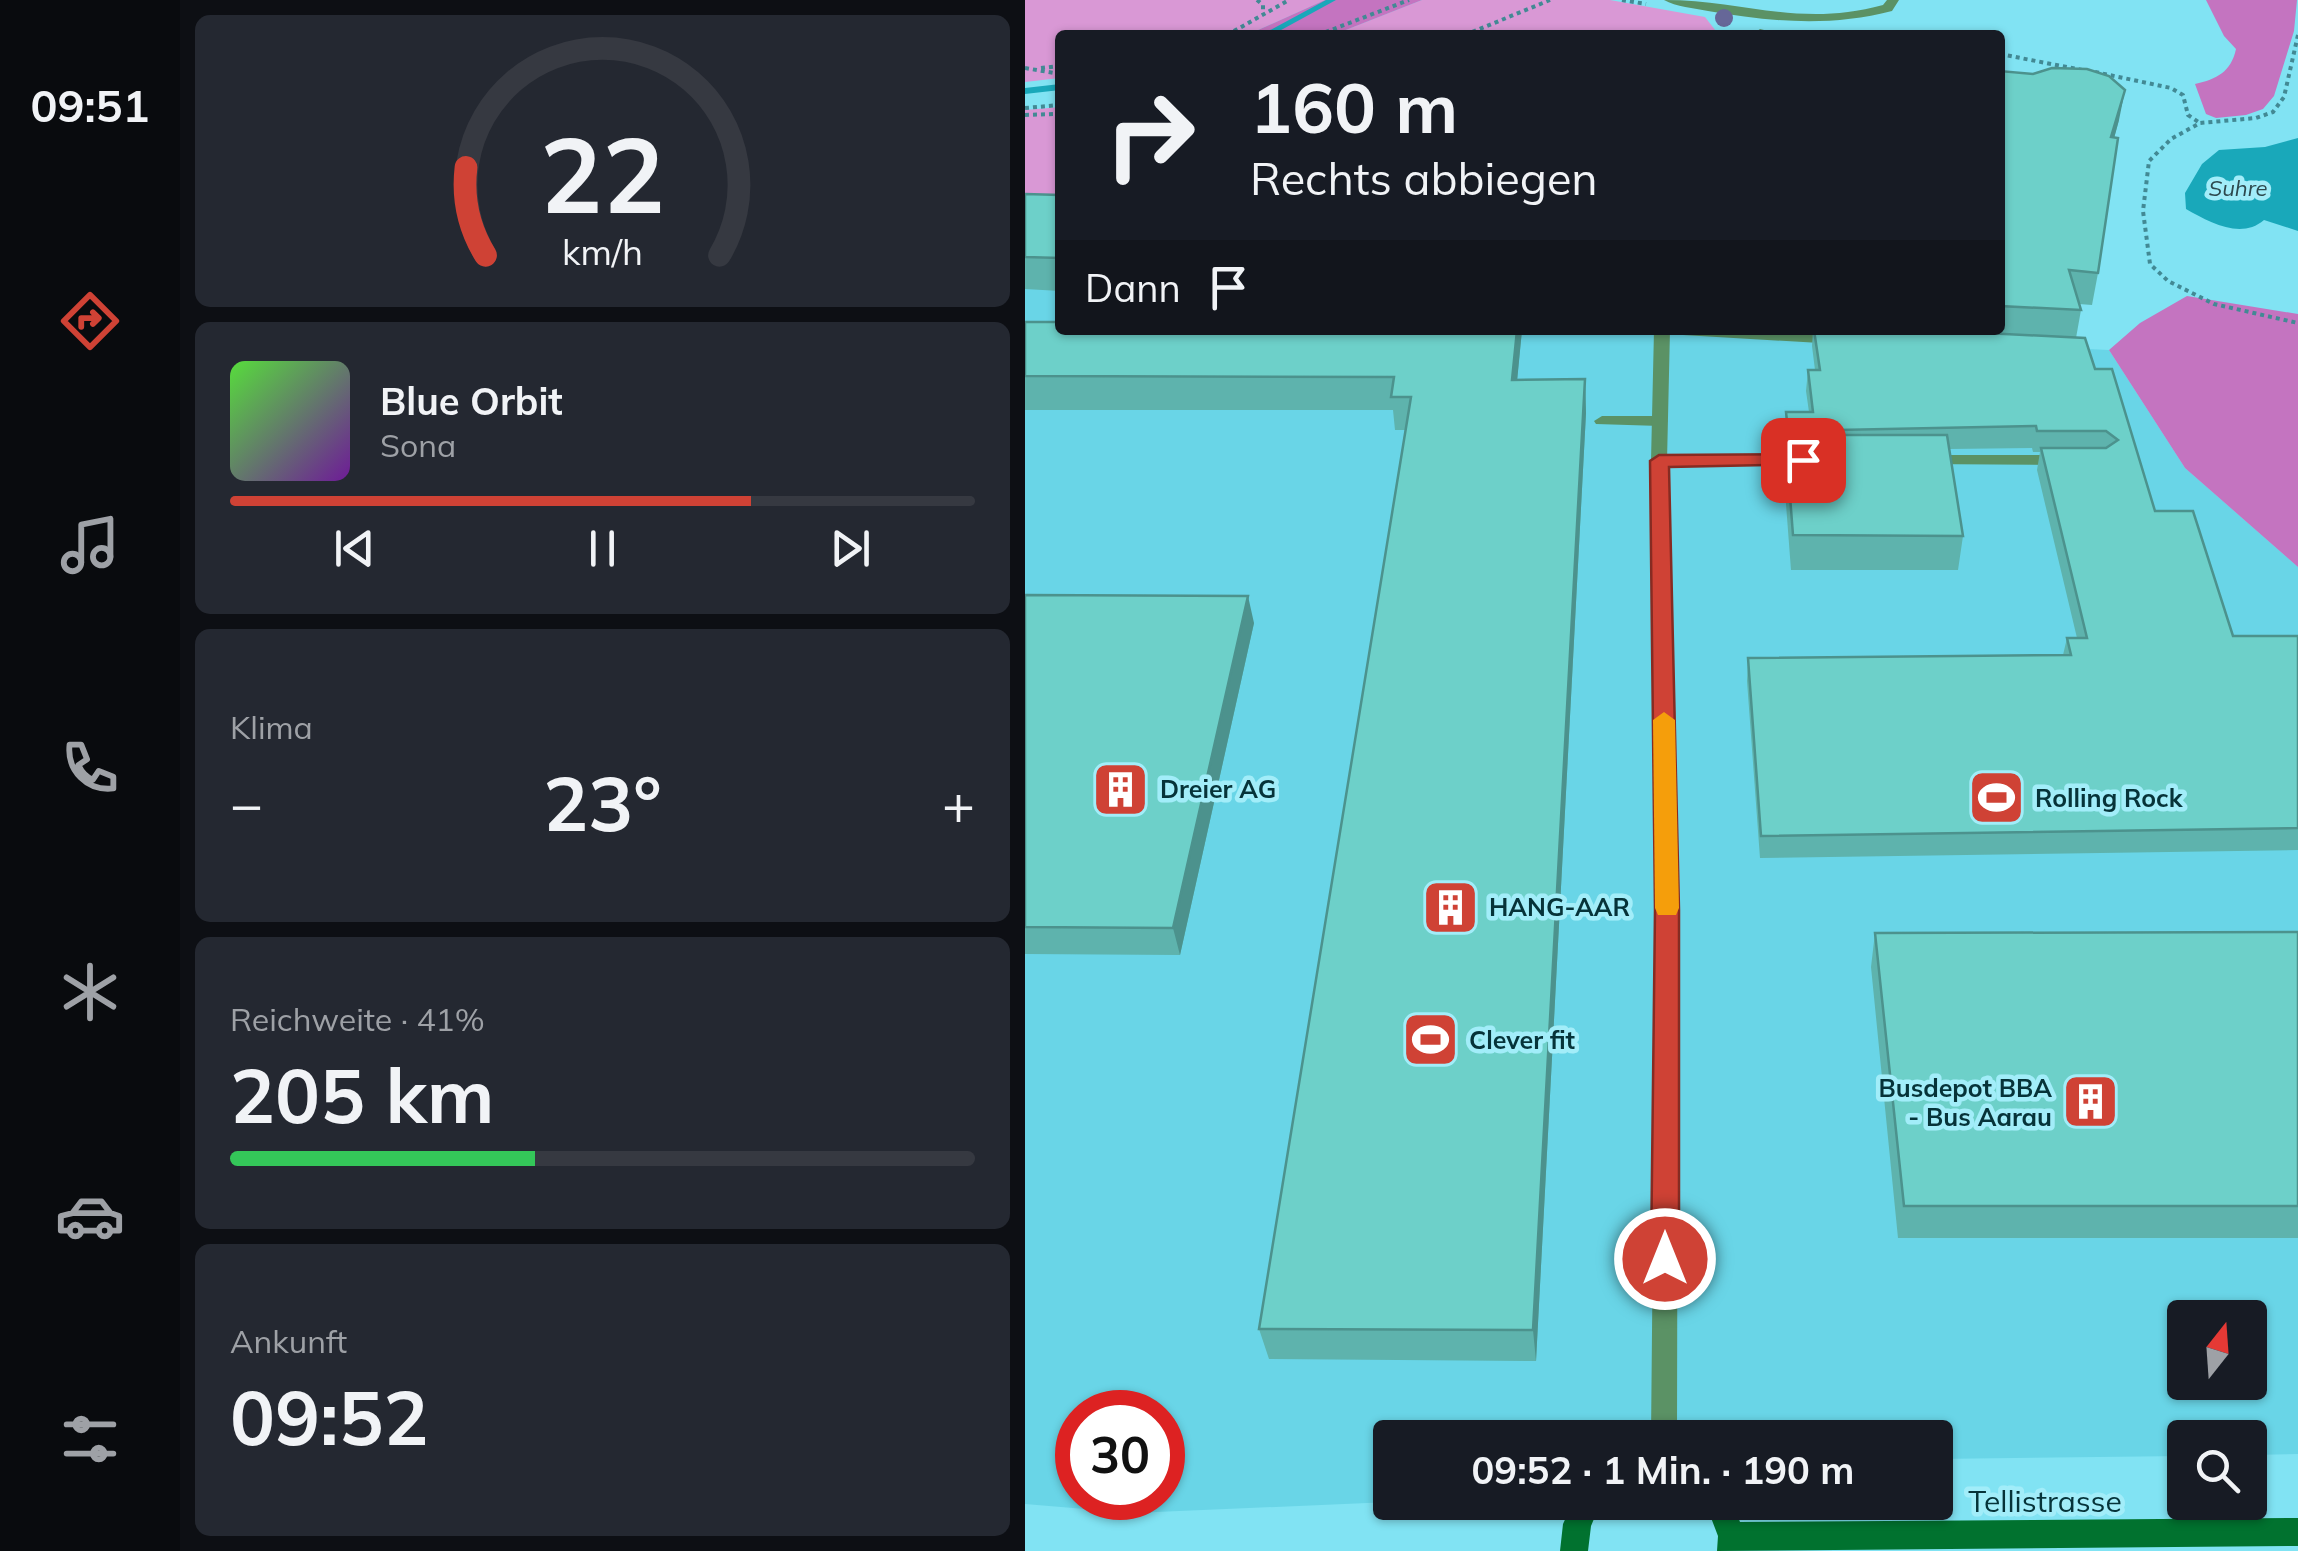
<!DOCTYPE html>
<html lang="de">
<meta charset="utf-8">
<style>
body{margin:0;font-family:Mulish,sans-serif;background:#242831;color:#f1f3f6;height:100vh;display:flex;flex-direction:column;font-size:38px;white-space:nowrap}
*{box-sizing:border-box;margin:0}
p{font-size:32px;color:#9ea1a6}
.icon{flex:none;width:55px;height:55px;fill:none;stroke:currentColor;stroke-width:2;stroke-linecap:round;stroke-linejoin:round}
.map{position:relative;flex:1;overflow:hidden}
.details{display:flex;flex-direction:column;gap:15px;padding:15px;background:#0d0f14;width:845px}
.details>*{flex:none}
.top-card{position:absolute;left:30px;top:30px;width:950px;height:305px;border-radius:10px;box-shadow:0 2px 8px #0004;background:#171b24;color:#f1f3f6;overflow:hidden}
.needle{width:65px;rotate:17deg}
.fabs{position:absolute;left:1142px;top:1300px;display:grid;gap:20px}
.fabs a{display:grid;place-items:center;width:100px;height:100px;border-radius:10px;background:#171b24;box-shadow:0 2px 8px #0004;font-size:50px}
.speed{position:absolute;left:30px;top:1390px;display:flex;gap:20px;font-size:50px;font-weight:700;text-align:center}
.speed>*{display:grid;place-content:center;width:130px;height:130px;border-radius:50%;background:#171b24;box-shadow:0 2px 8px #0004;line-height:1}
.speed .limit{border:15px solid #d22;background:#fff;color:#111}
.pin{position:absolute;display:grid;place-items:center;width:85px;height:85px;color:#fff;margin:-42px;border-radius:20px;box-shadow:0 5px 15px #0006}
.me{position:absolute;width:110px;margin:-55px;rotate:0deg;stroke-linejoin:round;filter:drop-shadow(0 0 8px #0008)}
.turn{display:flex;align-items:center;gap:35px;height:210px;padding:0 30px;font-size:45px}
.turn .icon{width:130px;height:130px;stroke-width:2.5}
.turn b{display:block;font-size:70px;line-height:85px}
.then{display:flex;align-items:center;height:95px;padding:0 30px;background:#0003;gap:20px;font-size:38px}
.big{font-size:75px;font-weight:700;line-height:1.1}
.details .tile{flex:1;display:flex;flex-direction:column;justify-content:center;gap:15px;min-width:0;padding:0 35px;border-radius:15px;background:#242831}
.details .dial{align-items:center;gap:0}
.dial svg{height:260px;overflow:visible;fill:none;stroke:#363941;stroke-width:7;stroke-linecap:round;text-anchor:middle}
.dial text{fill:#f1f3f6;stroke:none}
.song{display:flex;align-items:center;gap:30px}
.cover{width:120px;height:120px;border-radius:15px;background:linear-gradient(135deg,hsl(110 70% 55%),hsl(280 70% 35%))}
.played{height:10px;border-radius:5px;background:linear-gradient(90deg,#cf4235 70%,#363941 70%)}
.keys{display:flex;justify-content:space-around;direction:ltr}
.heat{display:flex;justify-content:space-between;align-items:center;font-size:55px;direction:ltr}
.charge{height:15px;border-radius:8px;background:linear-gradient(90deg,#34c759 41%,#363941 0)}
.trip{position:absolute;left:348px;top:1420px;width:580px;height:100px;border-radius:10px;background:#171b24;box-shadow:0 2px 8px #0004;font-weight:700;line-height:100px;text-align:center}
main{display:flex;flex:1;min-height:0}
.dock{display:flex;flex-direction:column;width:180px;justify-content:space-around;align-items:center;background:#090b0e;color:#9ea1a6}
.dock .icon{width:70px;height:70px}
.dock .selected{color:#cf4235}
.dock b{font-size:45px;color:#f1f3f6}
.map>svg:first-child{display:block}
.built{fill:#69d5e7;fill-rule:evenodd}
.green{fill:#d998d5}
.forest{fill:#c474c0}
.water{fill:#19a8ba}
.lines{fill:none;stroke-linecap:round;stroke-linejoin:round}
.stream{fill:#19a8ba;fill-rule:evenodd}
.path{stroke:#428994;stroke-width:4;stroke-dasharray:4 4;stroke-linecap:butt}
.service{fill:#5b9265;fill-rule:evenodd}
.minor{fill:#5b9265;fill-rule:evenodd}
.secondary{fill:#01722f;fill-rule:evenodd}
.tree{fill:#666798}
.wall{fill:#5eb3ad}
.shaded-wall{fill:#4c928d}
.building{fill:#6dd0c9;stroke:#4c928d;stroke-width:2.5}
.route{fill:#cf4235;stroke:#872b22;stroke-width:2.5}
.slow{fill:#f59e0b}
.labels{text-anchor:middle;stroke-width:9;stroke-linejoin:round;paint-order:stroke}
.far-water-label{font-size:22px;font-style:italic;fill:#2d484d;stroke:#a2edf9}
.poi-label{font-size:25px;font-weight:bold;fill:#063339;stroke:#a2edf9;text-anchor:start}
.near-street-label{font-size:30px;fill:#063339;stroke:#a2edf9}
</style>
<main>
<nav class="dock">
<b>09:51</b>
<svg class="icon selected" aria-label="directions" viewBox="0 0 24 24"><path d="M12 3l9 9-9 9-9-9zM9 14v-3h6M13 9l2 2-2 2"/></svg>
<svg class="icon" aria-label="music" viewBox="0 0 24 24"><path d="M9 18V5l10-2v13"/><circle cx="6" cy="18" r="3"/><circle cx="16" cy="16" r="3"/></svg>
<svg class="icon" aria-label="phone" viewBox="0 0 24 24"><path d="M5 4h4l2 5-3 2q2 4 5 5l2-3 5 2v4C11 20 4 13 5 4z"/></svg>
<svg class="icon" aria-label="climate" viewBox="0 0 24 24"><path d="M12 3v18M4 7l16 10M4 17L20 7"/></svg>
<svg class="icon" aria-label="car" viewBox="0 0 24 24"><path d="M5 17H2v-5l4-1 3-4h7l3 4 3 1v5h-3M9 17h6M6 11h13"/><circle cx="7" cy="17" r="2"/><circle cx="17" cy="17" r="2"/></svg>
<svg class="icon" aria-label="filters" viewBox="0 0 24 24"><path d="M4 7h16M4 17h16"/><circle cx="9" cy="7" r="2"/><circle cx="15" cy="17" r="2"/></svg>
</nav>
<section class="details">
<div class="tile dial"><svg viewBox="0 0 100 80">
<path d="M14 69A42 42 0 1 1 86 69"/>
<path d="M14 69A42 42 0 0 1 8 42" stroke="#cf4235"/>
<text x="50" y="56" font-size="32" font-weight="700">22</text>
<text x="50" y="72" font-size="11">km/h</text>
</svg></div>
<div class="tile">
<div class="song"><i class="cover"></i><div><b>Blue Orbit</b><p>Sona</p></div></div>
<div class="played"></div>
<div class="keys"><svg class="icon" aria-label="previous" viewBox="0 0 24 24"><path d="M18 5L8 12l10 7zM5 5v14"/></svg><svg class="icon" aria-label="pause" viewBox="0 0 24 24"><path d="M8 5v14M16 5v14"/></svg><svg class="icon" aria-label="next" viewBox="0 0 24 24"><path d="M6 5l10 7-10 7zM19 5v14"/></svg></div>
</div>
<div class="tile"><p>Klima</p>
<div class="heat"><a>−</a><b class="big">23°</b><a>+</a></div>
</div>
<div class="tile"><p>Reichweite · 41%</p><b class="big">205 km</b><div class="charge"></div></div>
<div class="tile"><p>Ankunft</p><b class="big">09:52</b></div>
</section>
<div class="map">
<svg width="1273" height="1551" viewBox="0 0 1273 1551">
<rect width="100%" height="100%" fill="#81e3f3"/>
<path class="built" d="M0,225l35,1v104h641l408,20 76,118 113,99v887l-48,1v-17h-65v18l-250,3v-21h-178l-12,-4 -355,4v64l-257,11 -108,-9zM1160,1318h65v64h-65zM52,1412h86v86h-86z"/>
<path class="green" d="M0,0h300l-78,35h-187v43l-35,4z
M397,0h188l95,17 14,18h-386z
M35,107v114l-35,-1v-110z"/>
<path class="forest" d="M300,0h97l-89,35h-86z
M1181,0h91l-3,31 -20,65 -11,13 -17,6 -30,3 -10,-4 -11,-30c22,-5 36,-12 41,-35l-12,-13z
M1162,296l111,18v253l-113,-99 -76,-118 31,-27z"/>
<path class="water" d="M1273,138v93l-34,-11c-23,20 -55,2 -78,-11l-1,-16 17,-29 17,-14 46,-3z"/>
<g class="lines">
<path class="stream" d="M301,0h10l-64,35h-11z
M35,84v6l-35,4v-6z"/>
<path class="path" d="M232,0l6,5v9
M597,0l24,4
M202,35l62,-35
M293,35l91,-35
M440,35l85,-35
M1273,35l-14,62 -11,15 -17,6 -56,5 -29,16 -22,22 -6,50 7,53 18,17 46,23 84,19
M975,54l82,16
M0,68l35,6
M16,68l19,-2
M1070,72l76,16 12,7 5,20 12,8
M0,108l35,-3
M0,115l28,-1 7,6"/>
<path class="service" d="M639,0c80,0 135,28 219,5l4,-5h12l-7,11c-62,16 -120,11 -184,0 -14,-3 -32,-4 -44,-11z
M650,330l162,4 8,5 -8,5 -154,-9z
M577,416h58l8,5 -8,5 -64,-2 -2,-3z
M787,455l8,5 -2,4 -159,2 -8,-5 8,-5z
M901,455h136l8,5 -8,5 -142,-1 -2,-4z"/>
<path class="minor" d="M735,29l4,1 1,5h-13z
M629,330h16l-3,131 11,448 -1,529h-26l5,-529 -5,-448z"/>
<path class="secondary" d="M548,1502h28l-10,24 -3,25h-28l3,-27z
M680,1502h27l8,20 558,-4v28l-581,5 1,-15z"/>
</g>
<circle class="tree" cx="699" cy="18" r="9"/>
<path class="wall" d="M975,71l119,49 -5,18 -16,135 -6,32 -13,-1 2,6 -5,28 19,31 60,142 78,125h65v214l-538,8 -13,-177 1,-23 315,-3 4,-17h10l-40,-168 3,-18h-7l-1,-4 -83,1 14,87 -5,34h-167l-6,-79 4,-39h-2l-2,-18 1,-22h23l-3,-21 2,-21h7l-3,-24 1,-16h187z
M0,194l35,1v96l-35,-2z
M0,322l35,8h462l-5,50 68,-1 1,34 -50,948 -267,-2 -10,-30 146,-899h-10l-2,-20h-368z
M0,595l229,28 -74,332 -155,-1z
M1273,932v306h-400l-27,-271 4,-34z"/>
<path class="shaded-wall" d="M1100,90l-6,30 -13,48 5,-31z
M492,330h5l-8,83 -2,-33z
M560,379l1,34 -50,948 -3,-31z
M223,596l6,27 -74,332 -7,-27z"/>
<path class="building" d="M1027,68l35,1 22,7 16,14 -14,47 7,1 -20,135 -29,-3 12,40 -81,-4v-235l33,3z
M0,194l35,1v63l-35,-1z
M0,322h35v8h457l-5,50 73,-1 -52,951 -274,-1 152,-932h-20l3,-20 -369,-1z
M789,330h112l159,8 10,31h17l43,142h38l40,125h65v192l-537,8 -13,-178 323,-3 -4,-17h20l-46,-190h65l12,-8 -12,-9h-69l-1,-5 -248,5 -2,-19h27l-5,-42h12z
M765,435h157l16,101 -170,-1 -6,-78h5z
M0,595l223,1 -75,332 -148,-1z
M1273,932v274h-394l-29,-273z"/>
<path class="route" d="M778,454l7,2v8l-141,3 10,443v349l-4,9 -10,3 -10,-3 -4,-9 4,-349 -5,-449 9,-6z"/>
<path class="slow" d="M639,712l11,8 4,188 -3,7h-18l-3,-7 -2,-188z"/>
<defs>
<symbol id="building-square" viewBox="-11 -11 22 22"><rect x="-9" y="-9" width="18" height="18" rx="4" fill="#cf4235" stroke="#a2edf9"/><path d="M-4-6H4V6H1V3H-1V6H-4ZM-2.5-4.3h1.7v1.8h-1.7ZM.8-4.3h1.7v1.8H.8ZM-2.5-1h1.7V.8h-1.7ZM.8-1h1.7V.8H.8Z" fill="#fff"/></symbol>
<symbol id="stadium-square" viewBox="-11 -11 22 22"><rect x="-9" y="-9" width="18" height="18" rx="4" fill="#cf4235" stroke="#a2edf9"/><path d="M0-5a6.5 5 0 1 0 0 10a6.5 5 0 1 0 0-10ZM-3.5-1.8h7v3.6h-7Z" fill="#fff"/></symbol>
</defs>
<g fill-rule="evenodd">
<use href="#building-square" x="64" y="758" width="63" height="63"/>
<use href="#stadium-square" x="940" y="766" width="63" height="63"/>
<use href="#building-square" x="394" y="876" width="63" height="63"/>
<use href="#stadium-square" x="374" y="1008" width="63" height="63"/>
<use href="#building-square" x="1034" y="1070" width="63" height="63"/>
</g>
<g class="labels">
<g class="far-water-label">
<text x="1213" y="196">Suhre</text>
</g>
<g class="poi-label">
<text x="135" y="798">Dreier AG</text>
<text x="1010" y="807">Rolling Rock</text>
<text x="464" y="916">HANG-AAR</text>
<text x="444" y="1049">Clever fit</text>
<text x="1027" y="1097" text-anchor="end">Busdepot BBA<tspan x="1027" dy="29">- Bus Aarau</tspan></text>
</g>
<g class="near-street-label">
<text x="1020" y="1512">Tellistrasse</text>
</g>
</g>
</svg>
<div class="fabs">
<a><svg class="needle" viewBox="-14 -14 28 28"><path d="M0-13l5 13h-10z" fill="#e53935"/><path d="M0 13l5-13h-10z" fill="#9ea1a6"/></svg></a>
<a><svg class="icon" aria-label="search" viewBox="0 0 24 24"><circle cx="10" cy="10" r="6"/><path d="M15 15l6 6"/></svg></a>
</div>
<div class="speed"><div class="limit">30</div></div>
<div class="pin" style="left:778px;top:460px;background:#d93025"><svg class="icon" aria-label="arrive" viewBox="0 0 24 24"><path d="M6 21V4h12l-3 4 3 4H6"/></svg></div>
<svg class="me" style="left:640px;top:1259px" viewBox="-20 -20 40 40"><circle r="17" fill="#cf4235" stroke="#fff" stroke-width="3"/><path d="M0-11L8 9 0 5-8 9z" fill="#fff"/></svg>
<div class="trip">09:52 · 1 Min. · 190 m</div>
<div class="top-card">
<div class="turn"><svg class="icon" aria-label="right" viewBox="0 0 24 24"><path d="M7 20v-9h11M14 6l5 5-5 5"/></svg><div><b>160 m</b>Rechts abbiegen</div></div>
<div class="then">Dann<svg class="icon" aria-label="arrive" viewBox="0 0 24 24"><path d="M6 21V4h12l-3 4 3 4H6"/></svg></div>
</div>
</div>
</main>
